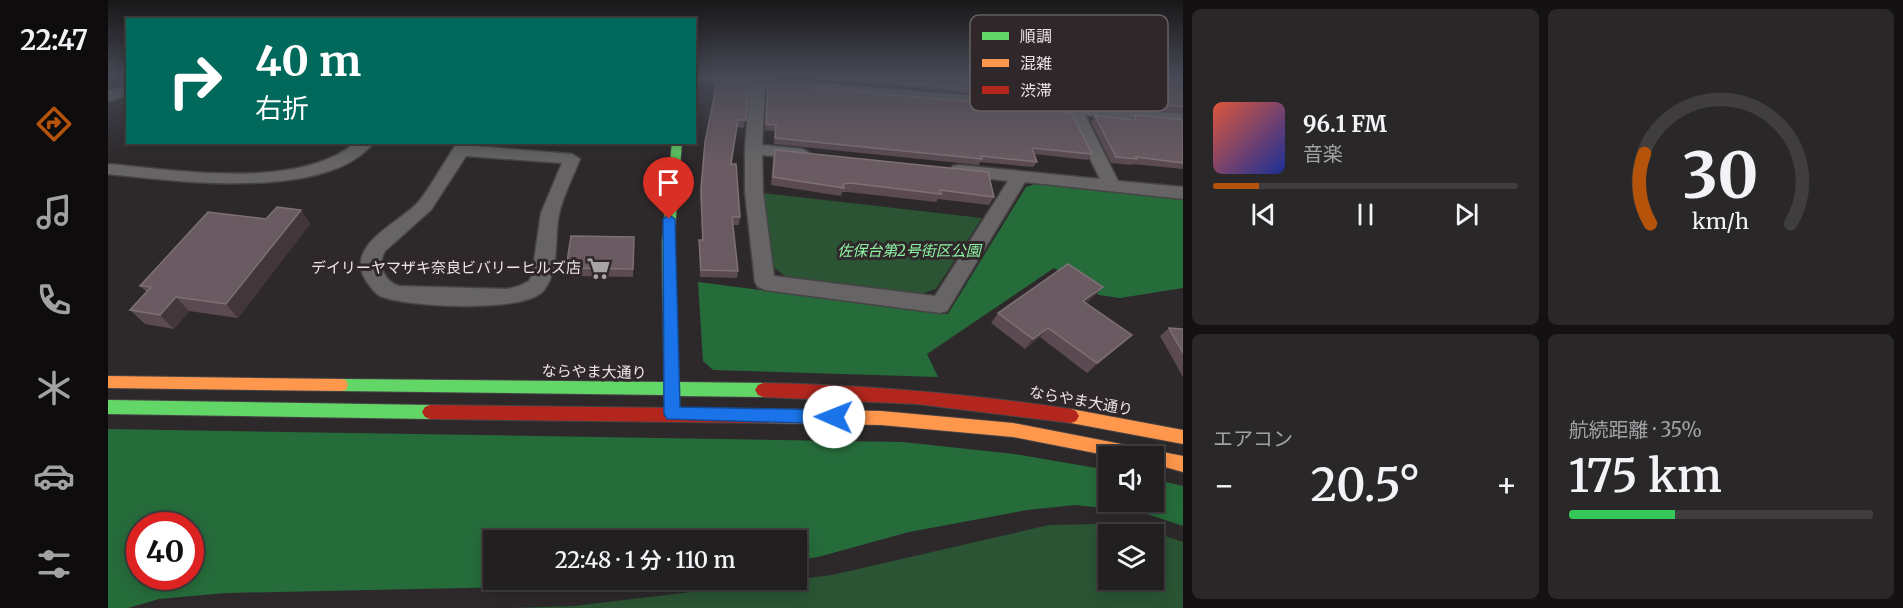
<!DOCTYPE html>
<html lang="ja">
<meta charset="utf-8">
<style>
body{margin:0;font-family:Merriweather,"Noto Sans JP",serif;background:#2a2729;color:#f1f3f6;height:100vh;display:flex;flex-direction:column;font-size:22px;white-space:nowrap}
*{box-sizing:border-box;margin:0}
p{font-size:20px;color:#a2a2a5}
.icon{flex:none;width:33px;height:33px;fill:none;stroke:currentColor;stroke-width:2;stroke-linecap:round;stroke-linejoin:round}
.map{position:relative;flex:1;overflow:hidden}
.panel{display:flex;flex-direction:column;gap:9px;padding:9px;background:#131112;width:720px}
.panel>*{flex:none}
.top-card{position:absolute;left:18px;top:18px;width:570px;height:126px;border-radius:0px;box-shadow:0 3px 15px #0003,0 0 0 2px #3f3d3e;background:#00695c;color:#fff;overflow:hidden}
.buttons{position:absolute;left:990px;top:446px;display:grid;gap:12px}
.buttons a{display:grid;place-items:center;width:66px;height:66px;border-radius:0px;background:#221f20;box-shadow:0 3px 15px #0003,0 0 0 2px #3f3d3e;font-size:30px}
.speed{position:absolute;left:18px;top:512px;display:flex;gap:12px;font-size:30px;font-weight:700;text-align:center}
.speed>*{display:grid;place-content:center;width:78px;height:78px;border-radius:50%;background:#221f20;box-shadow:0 3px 15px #0003,0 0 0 2px #3f3d3e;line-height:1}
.speed .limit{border:9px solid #d22;background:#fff;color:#111}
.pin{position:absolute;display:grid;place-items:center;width:51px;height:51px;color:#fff;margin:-62px -26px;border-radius:50% 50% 50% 0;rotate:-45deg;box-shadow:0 0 6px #0007}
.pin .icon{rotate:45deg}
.me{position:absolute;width:66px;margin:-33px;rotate:271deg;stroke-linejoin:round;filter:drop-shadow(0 0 4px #0008)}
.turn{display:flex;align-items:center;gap:21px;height:126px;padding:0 30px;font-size:27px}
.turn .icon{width:78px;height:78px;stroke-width:2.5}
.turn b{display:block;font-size:42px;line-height:51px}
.big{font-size:45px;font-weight:600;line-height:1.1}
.panel .tile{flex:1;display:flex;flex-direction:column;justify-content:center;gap:9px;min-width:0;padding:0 21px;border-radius:9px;background:#2a2729}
.panel .dial{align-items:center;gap:0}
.dial svg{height:156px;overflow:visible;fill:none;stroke:#3f3d3e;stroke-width:7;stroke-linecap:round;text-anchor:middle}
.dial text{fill:#f1f3f6;stroke:none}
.song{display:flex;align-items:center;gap:18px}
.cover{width:72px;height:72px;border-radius:9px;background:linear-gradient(135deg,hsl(10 70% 55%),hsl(230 70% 35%))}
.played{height:6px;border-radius:3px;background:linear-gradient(90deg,#b45309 15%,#3f3d3e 15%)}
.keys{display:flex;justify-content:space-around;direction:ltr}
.heat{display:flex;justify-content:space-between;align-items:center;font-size:33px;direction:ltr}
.charge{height:9px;border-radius:4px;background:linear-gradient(90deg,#34c759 35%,#3f3d3e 0)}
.panel .tiles{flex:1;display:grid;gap:9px;grid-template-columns:repeat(2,1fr)}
.trip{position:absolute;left:375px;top:530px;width:324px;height:60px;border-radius:0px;background:#221f20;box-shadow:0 3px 15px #0003,0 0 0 2px #3f3d3e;font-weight:600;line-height:60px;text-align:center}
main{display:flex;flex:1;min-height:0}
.tab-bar{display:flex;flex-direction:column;width:108px;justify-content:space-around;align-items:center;background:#0e0c0d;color:#a2a2a5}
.tab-bar .icon{width:42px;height:42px}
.tab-bar .current{color:#b45309}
.tab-bar b{font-size:27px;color:#f1f3f6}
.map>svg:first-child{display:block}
.green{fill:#2a5434;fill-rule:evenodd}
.forest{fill:#266c3b;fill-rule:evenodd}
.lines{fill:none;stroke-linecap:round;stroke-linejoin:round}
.street-casing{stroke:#474445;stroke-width:3}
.fast-casing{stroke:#474445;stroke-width:2}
.slow-casing{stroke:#474445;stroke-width:2}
.jam-casing{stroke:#474445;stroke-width:2}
.street{fill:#666465;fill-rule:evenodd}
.fast{fill:#63d668;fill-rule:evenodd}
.slow{fill:#ff974d;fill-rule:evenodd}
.jam{fill:#b3261e;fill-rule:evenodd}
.wall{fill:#5b4a51}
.shaded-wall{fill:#42363b}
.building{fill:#6a5a61;stroke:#7e7076;stroke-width:1.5}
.route{fill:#1a73e8;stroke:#114b97;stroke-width:1.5}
.labels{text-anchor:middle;stroke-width:6;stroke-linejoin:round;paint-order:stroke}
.park-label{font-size:15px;font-style:italic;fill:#8df4a3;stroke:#2f272a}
.poi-label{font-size:15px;fill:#ebe5e7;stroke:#2f272a;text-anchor:end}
.street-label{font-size:15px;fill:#ebe5e7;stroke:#2f272a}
.key{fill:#2f272a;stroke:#676063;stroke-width:1.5}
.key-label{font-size:16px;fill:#ebe5e7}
</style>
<main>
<nav class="tab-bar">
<b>22:47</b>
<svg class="icon current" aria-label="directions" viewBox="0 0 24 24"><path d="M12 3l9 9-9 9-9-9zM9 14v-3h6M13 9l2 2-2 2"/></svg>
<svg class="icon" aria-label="music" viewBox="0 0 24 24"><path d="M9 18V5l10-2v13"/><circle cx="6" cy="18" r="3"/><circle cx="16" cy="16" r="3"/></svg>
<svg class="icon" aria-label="phone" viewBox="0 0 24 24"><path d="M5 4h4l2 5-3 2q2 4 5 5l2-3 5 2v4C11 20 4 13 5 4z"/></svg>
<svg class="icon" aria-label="climate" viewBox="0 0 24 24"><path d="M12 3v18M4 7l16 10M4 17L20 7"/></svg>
<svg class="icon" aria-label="car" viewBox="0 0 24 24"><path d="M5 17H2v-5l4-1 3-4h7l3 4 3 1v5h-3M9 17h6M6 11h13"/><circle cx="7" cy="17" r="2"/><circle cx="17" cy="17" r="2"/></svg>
<svg class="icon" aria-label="filters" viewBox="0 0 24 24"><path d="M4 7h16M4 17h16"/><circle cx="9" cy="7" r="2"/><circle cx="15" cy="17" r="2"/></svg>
</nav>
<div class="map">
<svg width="1075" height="608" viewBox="0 0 1075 608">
<rect width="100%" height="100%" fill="#2d292b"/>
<path class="green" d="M655,193l219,25 -46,71 -16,5 -133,-16 -13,-11z
M992,524l41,4 42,14v66h-671l62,-2 258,-31 217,-50zM1000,534h46v45h-46z"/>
<path class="forest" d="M930,183l145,15v90l-63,10 -21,-3 -45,-27 -127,86 11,23 -225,-7 -10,-9 -5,-79 250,32 78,-127z
M0,429l795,13 111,12 94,16v31h46v-22l29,7v40l-42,-14 -66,-7 -48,5 -118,22 -91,25 -21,3 -1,-20h-302v39h132l-69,7 -332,7 -66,6 -31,9h-20zM32,525h50v51h-50z"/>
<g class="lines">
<defs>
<path id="street" d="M586,75h71v3l299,26 -14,-29h14l16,30 103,9v10l-98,-9 33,66 65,6v12l-158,-17 -78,129 -7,2 -175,-23 -7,-3 -3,-5 -10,-90v-43l5,-64 -56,-5zM657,87l303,27 32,65 -141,-14 -6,1 -3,4 3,4 6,1 49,6 -73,115 -161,-20 -11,-84 -1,-37 41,4 8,-5 -8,-5 -41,-4z
M20,86v9l-20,6v-10z
M248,142h18c-46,60 -200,39 -266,32v-10c69,6 191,27 248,-22z
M353,145l111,9 8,5c-7,18 -17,37 -21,55 -5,24 1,55 -15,76 -18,24 -138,17 -164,6 -6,-3 -14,-15 -17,-21 -14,-34 41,-54 57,-75 13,-17 23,-36 35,-54zM358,156l96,7 -21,50 -9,62 -3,6 -10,5 -12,3 -108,-3c-15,-5 -22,-21 -14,-35l46,-41z"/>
<path id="fast" d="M564,142h10l-8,100 5,140 84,1 5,2 3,5 -3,5 -5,2 -84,-1 1,12 -3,5 -5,2 -5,-2 -3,-18 -323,-4 -5,-1 -2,-5 2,-5 5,-1 323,3 -2,-140z
M0,400l322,5 5,2 3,5 -3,5 -5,2 -322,-5z"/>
<path id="slow" d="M0,376l233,3 5,1 2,5 -2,5 -5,1 -233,-3z
M660,409l113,2 132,12 170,33v16l-29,-8v-8h-44l-97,-19 -132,-12 -113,-2 -5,-2 -3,-5 3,-5z
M963,409l112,21v14l-112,-21 -5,-2 -3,-5 3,-5z"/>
<path id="jam" d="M655,383c103,2 206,11 308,26l5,2 3,5 -3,5 -5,2 -154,-19 -154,-7 -5,-2 -3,-5 3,-5z
M322,405l338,4 5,2 3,5 -3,5 -5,2 -338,-4 -5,-2 -3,-5 3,-5z"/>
</defs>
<use href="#street" class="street-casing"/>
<use href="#fast" class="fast-casing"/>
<use href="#slow" class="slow-casing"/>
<use href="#jam" class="jam-casing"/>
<use href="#street" class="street"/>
<use href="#fast" class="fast"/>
<use href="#slow" class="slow"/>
<use href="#jam" class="jam"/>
</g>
<path class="wall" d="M659,75h280l9,22 -2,4z
M998,75h77v39l-62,-8z
M641,80l-5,48 -7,-1 -6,37 9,53 -1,8h-6l5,46 -1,7 -37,-1 -1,-29v-8h3l-2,-44 4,-46z
M660,84l297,29 27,41 -4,6 -54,-6 3,8 -4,5 -53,-5 -1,3 -205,-21 1,-13 -10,-1z
M1026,115l49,5v49l-50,-5 -1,1 -21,-2 -20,-41 4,-6 36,3z
M667,150l219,47 -5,8 -51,-6 -2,3 -88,-10h-6l-1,4 -70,-11 2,-27z
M193,210l9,14 -72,94 -49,-7 -15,18 -29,-5 -15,-14 17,-18 -7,-6 126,-67z
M526,237l-1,40 -66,-1 -1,-8z
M995,287l-10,10 -7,6 36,41 -35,29 -47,-36 -15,12 -34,-26 7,-10z
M1061,328l14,1v48l-23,-41z"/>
<path class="shaded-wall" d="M193,210l9,14 -72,94 -12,-14z
M995,287l-10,10 -19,14 9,-10z
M68,297l13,14 -15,18 -14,-14z
M940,328l-8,9 -15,12 8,-10z
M1024,335l-10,9 -35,29 10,-10z"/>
<path class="building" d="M701,75h238l9,22z
M1005,75h70v32l-57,-7z
M610,77l31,3 -3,40h-8l-7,44h5l4,53h-8l6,54 -37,-1 -2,-30h4l-2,-52 4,-46z
M660,84l295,26 2,3 7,1 20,40 -60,-6 5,14 -56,-6 1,3 -207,-21 1,-13 -10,-1z
M1026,115l49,5v43l-47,-6 1,2 -21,-2 -21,-41 41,4z
M667,150l213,22 6,25 -54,-7 1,4 -91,-11 -7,1 1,4 -71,-11z
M169,207l24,3 -75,94 -50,-7 -16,18 -30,-5 21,-23 -11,-1 68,-74 58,7z
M463,236l63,1 -1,32 -67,-1z
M960,264l35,23 -20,14 49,34 -35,28 -49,-35 -15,11 -35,-26z
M1061,328l14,1v24z"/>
<linearGradient id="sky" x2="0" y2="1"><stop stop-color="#191718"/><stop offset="0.47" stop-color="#464955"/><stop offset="1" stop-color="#464955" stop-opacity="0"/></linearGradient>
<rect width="1075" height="161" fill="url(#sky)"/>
<path class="route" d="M561,215l6,4 5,188 154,3 5,2 3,5 -3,5 -5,2 -167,-5 -3,-5 -1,-195z"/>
<defs>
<symbol id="supermarket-bare" viewBox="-9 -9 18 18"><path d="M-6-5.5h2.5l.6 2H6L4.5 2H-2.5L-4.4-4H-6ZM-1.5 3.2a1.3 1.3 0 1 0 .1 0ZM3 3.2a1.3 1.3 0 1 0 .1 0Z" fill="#a8a3a5" stroke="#2f272a" stroke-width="2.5" paint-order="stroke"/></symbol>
</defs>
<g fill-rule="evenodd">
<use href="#supermarket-bare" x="474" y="252" width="33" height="33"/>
</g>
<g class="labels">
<g class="park-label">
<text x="801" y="256">佐保台第2号街区公園</text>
</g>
<g class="poi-label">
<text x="473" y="273">デイリーヤマザキ奈良ビバリーヒルズ店</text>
</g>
<g class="street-label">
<text transform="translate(486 372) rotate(1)" y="5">ならやま大通り</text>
<text transform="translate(973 401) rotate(10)" y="5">ならやま大通り</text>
</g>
</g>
<rect x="862" y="15" width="198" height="96" rx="9" class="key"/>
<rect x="874" y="32" width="27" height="8" fill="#63d668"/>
<rect x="874" y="59" width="27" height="8" fill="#ff974d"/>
<rect x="874" y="86" width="27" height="8" fill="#b3261e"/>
<g class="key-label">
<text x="912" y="42">順調</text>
<text x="912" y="69">混雑</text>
<text x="912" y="96">渋滞</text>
</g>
</svg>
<div class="buttons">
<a><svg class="icon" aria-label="sound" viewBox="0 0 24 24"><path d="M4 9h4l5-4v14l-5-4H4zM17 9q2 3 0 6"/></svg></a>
<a><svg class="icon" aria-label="layers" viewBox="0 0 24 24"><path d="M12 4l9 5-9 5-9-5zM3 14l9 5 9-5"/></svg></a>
</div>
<div class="speed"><div class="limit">40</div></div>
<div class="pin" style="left:561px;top:219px;background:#d93025"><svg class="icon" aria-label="arrive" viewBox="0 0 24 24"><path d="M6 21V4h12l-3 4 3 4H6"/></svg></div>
<svg class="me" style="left:726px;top:417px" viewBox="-20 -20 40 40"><circle r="19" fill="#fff"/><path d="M0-13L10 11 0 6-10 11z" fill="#1a73e8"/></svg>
<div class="trip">22:48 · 1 分 · 110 m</div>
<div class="top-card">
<div class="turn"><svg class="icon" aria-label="right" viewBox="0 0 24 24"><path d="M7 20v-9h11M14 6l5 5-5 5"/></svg><div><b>40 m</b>右折</div></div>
</div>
</div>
<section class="panel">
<div class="tiles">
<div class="tile">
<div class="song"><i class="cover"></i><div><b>96.1 FM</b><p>音楽</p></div></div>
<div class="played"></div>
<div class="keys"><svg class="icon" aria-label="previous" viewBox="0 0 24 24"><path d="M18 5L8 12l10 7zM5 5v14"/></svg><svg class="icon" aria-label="pause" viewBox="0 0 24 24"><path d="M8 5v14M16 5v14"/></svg><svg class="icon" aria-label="next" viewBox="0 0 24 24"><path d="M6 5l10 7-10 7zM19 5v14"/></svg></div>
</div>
<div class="tile dial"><svg viewBox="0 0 100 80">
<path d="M14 69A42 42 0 1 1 86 69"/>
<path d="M14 69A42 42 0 0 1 11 33" stroke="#b45309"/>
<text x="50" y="56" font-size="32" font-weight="700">30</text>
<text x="50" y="72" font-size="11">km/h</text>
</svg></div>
<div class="tile"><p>エアコン</p>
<div class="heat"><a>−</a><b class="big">20.5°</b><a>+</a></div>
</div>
<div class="tile"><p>航続距離 · 35%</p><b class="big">175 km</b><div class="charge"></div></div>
</div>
</section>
</main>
